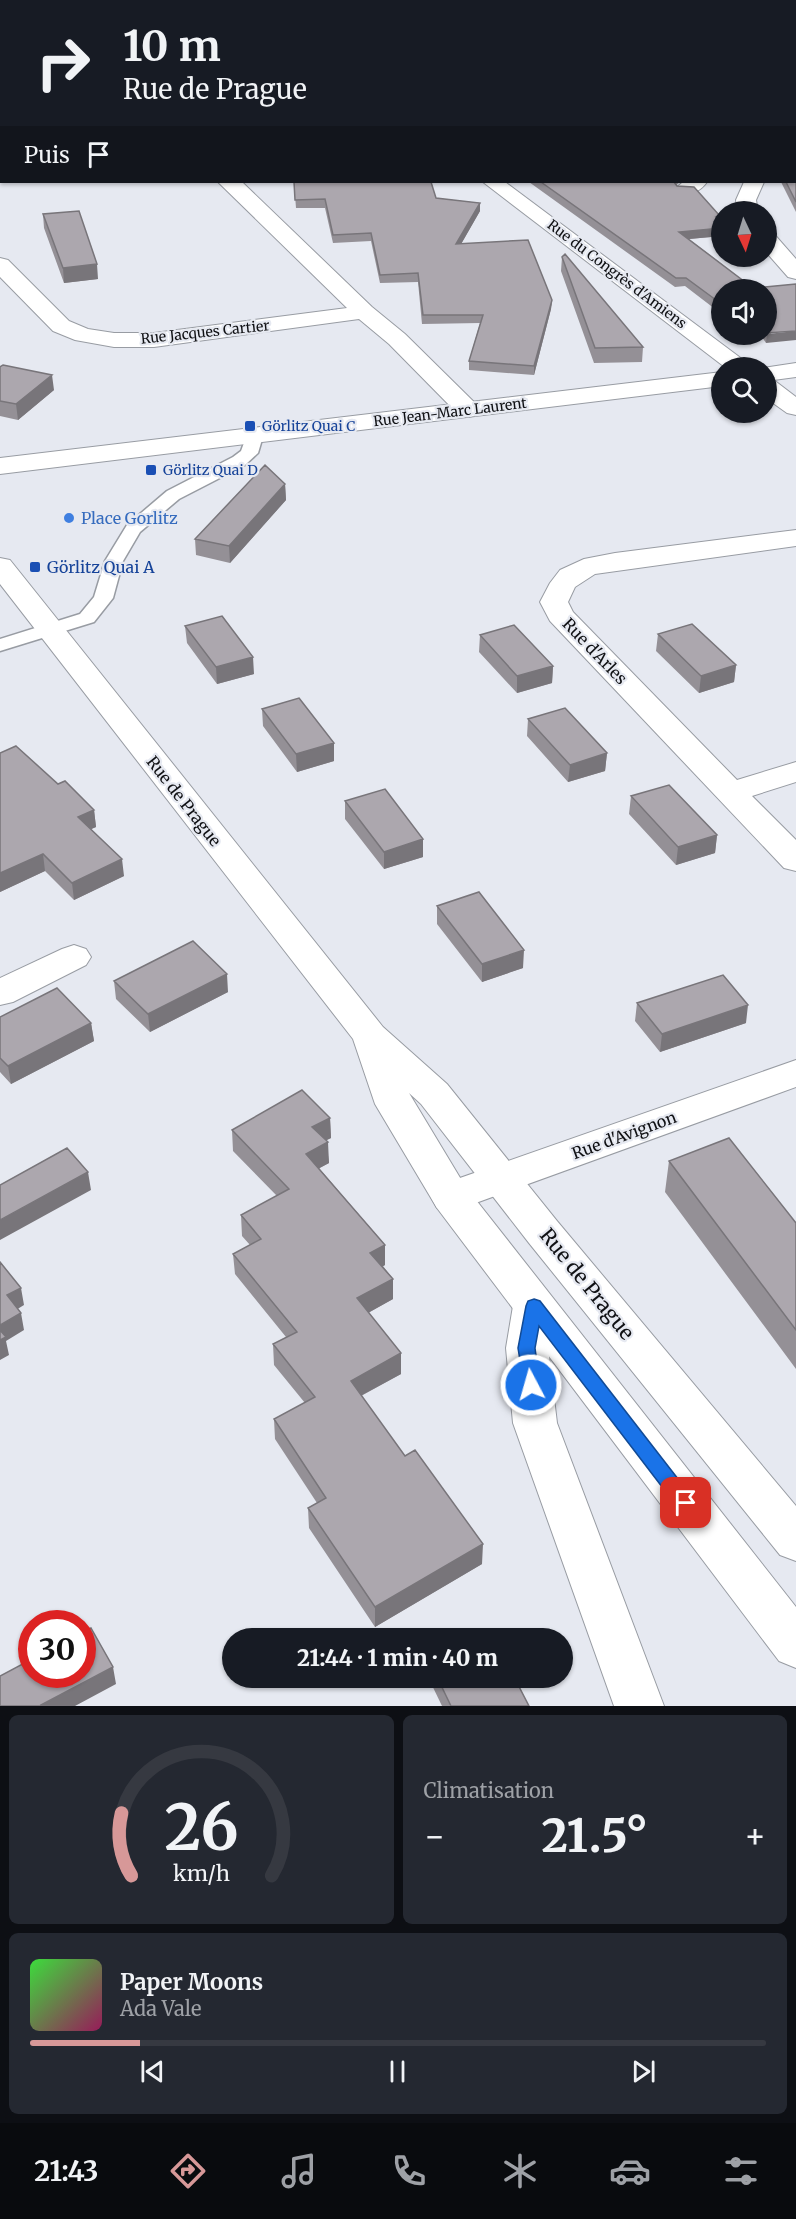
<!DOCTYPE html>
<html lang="fr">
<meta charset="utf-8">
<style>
body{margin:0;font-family:Merriweather,serif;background:#242831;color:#f1f3f6;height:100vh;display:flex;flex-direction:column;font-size:22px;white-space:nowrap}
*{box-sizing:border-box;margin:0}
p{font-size:20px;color:#9ea1a6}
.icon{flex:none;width:33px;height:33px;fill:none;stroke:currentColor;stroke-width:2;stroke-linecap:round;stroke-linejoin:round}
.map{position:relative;height:1706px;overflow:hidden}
.drawer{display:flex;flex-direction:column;gap:9px;padding:9px;background:#0d0f14;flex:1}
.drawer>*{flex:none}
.banner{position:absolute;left:0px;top:0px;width:796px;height:183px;box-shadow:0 2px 4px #0004;background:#171b24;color:#f1f3f6;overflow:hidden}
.needle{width:39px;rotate:176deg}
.controls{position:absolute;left:711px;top:201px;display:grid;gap:12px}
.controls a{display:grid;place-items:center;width:66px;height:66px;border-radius:50%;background:#171b24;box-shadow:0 2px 4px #0004;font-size:30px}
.speed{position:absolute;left:18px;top:1610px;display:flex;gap:12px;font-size:30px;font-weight:700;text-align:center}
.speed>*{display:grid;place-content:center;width:78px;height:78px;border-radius:50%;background:#171b24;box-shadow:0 2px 4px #0004;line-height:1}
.speed .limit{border:9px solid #d22;background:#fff;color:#111}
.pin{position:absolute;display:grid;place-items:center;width:51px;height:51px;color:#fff;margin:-26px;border-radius:12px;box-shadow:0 3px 9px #0006}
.me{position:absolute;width:66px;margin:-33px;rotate:354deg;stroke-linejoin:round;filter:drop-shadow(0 0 4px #0008)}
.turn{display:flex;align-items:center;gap:21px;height:126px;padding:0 24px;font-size:27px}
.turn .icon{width:78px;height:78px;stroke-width:2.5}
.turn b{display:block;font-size:42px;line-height:51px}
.then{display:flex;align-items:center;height:57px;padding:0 24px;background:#0003;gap:12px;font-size:22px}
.big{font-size:45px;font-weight:800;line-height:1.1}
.drawer .widget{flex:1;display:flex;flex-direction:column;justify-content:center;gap:9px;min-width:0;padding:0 21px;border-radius:9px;background:#242831}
.drawer .dial{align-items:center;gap:0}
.dial svg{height:156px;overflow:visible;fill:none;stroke:#363941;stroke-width:7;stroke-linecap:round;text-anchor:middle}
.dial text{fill:#f1f3f6;stroke:none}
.song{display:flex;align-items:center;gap:18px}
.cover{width:72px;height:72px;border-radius:9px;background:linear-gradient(135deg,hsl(120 70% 55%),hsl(330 70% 35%))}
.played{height:6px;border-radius:3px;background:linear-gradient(90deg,#d79898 15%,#363941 15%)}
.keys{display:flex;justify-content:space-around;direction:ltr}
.heat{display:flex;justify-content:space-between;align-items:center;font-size:33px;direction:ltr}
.drawer .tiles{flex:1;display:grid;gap:9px;grid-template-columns:1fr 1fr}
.widget:last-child{grid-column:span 2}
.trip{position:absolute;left:222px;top:1628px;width:351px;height:60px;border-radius:30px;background:#171b24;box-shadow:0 2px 4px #0004;font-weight:800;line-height:60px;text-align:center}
.tabs{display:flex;height:96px;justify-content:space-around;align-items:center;background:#090b0e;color:#9ea1a6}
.tabs .icon{width:42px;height:42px}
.tabs .active{color:#d79898}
.tabs b{font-size:27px;color:#f1f3f6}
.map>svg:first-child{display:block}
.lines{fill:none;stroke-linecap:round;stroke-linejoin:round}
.lane-casing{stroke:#989ca3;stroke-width:3}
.street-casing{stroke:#989ca3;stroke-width:2}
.secondary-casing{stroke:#989ca3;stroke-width:2}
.lane{fill:#fff;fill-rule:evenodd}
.street{fill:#fff;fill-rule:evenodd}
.secondary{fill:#fff;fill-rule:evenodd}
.wall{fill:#949096}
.shaded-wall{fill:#78757a}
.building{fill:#aca7ae;stroke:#78757a;stroke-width:1.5}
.route{fill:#1a73e8;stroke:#114b97;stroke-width:1.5}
.transit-dot{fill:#1a4fb4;stroke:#e6e9f1;stroke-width:2}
.shop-dot{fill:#3f7fe0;stroke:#e6e9f1;stroke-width:2}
.labels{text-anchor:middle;stroke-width:4.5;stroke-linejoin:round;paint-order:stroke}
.far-street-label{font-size:14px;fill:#101114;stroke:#e6e9f1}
.far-transit-label{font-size:14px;fill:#164399;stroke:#e6e9f1;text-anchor:start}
.shop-label{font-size:16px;fill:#366cbe;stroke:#e6e9f1;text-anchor:start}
.transit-label{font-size:16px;fill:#164399;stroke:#e6e9f1;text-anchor:start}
.street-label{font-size:16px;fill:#101114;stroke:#e6e9f1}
.near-street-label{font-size:20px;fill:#101114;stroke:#e6e9f1}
</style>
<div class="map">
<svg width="796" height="1706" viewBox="0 0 796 1706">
<rect width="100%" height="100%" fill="#e6e9f1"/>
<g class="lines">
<defs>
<path id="lane" d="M254,431l6,1 3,4 -5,17 -13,12 -66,34 -39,33 -17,29 -10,37 -19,24 -94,29v-12l80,-25 14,-17 11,-36 22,-36 40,-34 66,-34 8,-6 7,-19z"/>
<path id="street" d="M0,164h2v12h-2z
M218,182h24l130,125 33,27 72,71 3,5 -3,5 -9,2 -9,-2 -70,-71 -30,-25 -205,28h-40l-39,-7 -22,-9 -53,-54v-19l8,2 61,61 19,8 26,4h40l193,-25z
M483,182h22l249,186h-28z
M683,182h24c-7,10 -18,14 -29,11l-3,-4z
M744,182h20l-8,18 2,12h-20l-2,-12z
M766,233l8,1 22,25v20l-8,-2 -22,-25z
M766,379l9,2 21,16v18l-9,-2 -21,-15z
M796,530v16l-201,28 -20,13 -7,15 5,10 164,168 59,-18v20l-44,14 44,44v31l-12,-3 -234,-247 -10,-19 10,-19 10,-13 24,-11 31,-6z
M74,945l12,4 5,8 -5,8 -73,37 -13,3v-27l62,-29z
M796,1060v27l-345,125 -14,-4 -6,-11 6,-11z
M534,1289l15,5 6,12 -7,42 9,75 107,283h-50l-101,-283 -7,-75 7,-42 6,-12z"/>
<path id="secondary" d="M796,363v14l-30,4v-13h-3z
M722,372v14l-722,88v-16z
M0,558l10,2 373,467 64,57 110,137 239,285v55l-16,-6 -251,-312 -108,-139 -12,-11 56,93 331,421v61l-17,-7 -342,-453 -62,-104 -22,-65 -353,-455z"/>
</defs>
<use href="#lane" class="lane-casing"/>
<use href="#street" class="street-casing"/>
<use href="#secondary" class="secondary-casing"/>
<use href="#lane" class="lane"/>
<use href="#street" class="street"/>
<use href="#secondary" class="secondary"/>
</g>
<path class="wall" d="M796,161v51l-15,-30h14z
M294,182l186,21v8l-19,33 91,56 -1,9 -17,66 -65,-5v-9l11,-38 -58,1 -4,-42 -38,1 -9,-42 -38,2 -8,-35h-29z
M529,182h151l-4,3 46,38v13l-33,3 64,49 43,-4 -30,59 -6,-9h6v-44h-44l-7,19 -30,-23 -10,1z
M43,214l55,65 -34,4 -20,-55z
M562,257l81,90 -1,15 -48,1 -33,-92z
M0,367l54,23 -36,30 -18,-4z
M285,484l1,16 -56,63 -34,-8 -1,-16z
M185,626l69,48 -37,10 -30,-41z
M658,634l78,31 -2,17 -35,11 -43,-42z
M480,635l73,31 -1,17 -35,10 -38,-41z
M262,709l72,52 -37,11 -34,-46z
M528,719l79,34 -2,18 -37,11 -41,-46z
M0,753l58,31 36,26 2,17 -5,2 33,47 -50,24 -29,-29 -45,21z
M631,796l86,39 -2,18 -39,12 -47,-51z
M345,801l78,38v18l-39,12 -39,-50z
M437,906l86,62 -41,14 -45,-58z
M114,981l114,11 -78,40 -34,-33z
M637,1003l109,20 -86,29 -25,-31z
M0,1017l91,6 3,18 -83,43 -11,-12z
M330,1118l1,20 -5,2 3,23 -10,5 66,77v20l-2,1 10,13v20l-25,14 33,40v21l-40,22 121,168 -107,63 -66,-99 -1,-20 9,-5 -42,-64 -1,-20 31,-16 -31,-38 -1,-21 13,-7 -51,-63 -2,-20 17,-9 -8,-9 -1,-21 36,-19 -44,-45 -1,-21z
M669,1161l127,62v146l-131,-177z
M428,1677h86l15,29h-87z"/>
<path class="shaded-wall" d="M2,112v9l-2,1v-9z
M480,203v8l-24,42v-9z
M722,228v8l-44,4 1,-8z
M97,264l1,15 -34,4 -1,-15z
M722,298v9l-7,2 1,-9z
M552,300l-1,9 -17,66v-9z
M796,331v9l-30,3 1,-9z
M52,375l2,15 -36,30 -2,-16z
M285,484l1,16 -56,63 -1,-17z
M253,657l1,17 -37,10 -1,-17z
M736,665l-2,17 -35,11 2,-17z
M553,666l-1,17 -35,10v-17z
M334,743v18l-37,11 -1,-18z
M607,753l-2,18 -37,11 2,-17z
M94,810l2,17 -16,7 -2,-17z
M717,835l-2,18 -39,12 2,-18z
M423,839v18l-39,12v-17z
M43,854l2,17 -45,21v-19z
M122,859l2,17 -50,24 -2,-17z
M524,950l-1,18 -41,14v-18z
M227,974l1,18 -78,40 -2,-18z
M748,1005l-2,18 -86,29 2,-18z
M91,1023l3,18 -83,43 -3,-18z
M330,1118l1,20 -18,9 -1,-20z
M328,1142l1,21 -22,12 -1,-21z
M88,1172l3,18 -91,50v-20z
M385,1245v20l-14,8 -1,-20z
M393,1279v20l-36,20v-21z
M21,1288l3,17 -13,8 -4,-18z
M21,1313l3,17 -18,11 3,14 -9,5v-35z
M401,1353v21l-50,27v-20z
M483,1544l-1,20 -107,63v-20z
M113,1667l3,17 -41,22h-33l-1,-1z"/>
<path class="building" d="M0,0h385l-3,2h-380v72h-2z
M391,0h405v36h-1v-34h-404z
M795,49l1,1v97h-1z
M0,86h2v26l-2,1z
M795,161h1v41l-10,-20h9z
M294,182h137l5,16 44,5 -24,41 72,-4 24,60 -18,66 -65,-5 14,-46h-60l-5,-42 -38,2 -9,-42 -38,2 -8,-36 -30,1z
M541,182h133l3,4 17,1 26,29 -4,1 6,6v5l-43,4 74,56 43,-4v47l-30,2v-43h-44v8l-6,2 -30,-22h-10z
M79,211l18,53 -34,4 -20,-54z
M565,254l78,93 -48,1 -33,-91z
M3,365l49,10 -36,29 -16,-3v-34z
M265,465l20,19 -56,62 -34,-7z
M222,616l31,41 -37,10 -31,-41z
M692,624l44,41 -35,11 -43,-42z
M514,625l39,41 -36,10 -37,-41z
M299,698l35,45 -38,11 -34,-45z
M565,708l42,45 -37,12 -42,-46z
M16,746l42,38 7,-3 29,29 -16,7 44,42 -50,24 -29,-29 -43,19v-120z
M669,785l48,50 -39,12 -47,-51z
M385,789l38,50 -39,13 -39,-51z
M479,892l45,58 -42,14 -45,-58z
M193,941l34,33 -79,40 -34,-33z
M723,975l25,30 -86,29 -25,-31z
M57,988l34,35 -83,43 -8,-8v-41z
M302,1090l28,28 -18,9 16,15 -22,12 79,91 -15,8 23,26 -36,19 44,55 -50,28 54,75 10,-6 68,94 -108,63 -67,-99 18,-10 -52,-79 41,-22 -42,-53 24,-12 -64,-78 28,-15 -20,-24 48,-26 -57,-59z
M729,1138l67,85v107l-127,-169z
M67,1148l21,24 -88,48v-35z
M0,1262l21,26 -14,7 14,18 -21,12z
M0,1330l6,7 -6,3z
M91,1628l22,39 -72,38 1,1h-42v-30l32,-17v15h50v-42z
M491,1633l3,5h-16z
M437,1677h77l15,29h-78z"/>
<path class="route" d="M534,1299l6,2 152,196 3,6 -3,6 -6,2 -7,-2 -140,-183 -4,22 5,37 -3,6 -6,2 -6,-2 -7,-43 8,-42 2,-5z"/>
<g class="transit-dot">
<rect x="244" y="420" width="12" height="12" rx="3"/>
<rect x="145" y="464" width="12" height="12" rx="3"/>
<rect x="29" y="561" width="12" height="12" rx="3"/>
</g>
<circle class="shop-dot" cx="69" cy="518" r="6"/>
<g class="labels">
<g class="far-street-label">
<text transform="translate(617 274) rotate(37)" y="5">Rue du Congrès d'Amiens</text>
<text transform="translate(205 332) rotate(-6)" y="5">Rue Jacques Cartier</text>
<text transform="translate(450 412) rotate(-7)" y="5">Rue Jean-Marc Laurent</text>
</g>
<g class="far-transit-label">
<text x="262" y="431">Görlitz Quai C</text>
<text x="163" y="475">Görlitz Quai D</text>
</g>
<g class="shop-label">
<text x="81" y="524">Place Gorlitz</text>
</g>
<g class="transit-label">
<text x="47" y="573">Görlitz Quai A</text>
</g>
<g class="street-label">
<text transform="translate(595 651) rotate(46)" y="6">Rue d'Arles</text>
<text transform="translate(184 801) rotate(52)" y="6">Rue de Prague</text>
<text transform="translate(624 1135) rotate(-20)" y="6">Rue d'Avignon</text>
</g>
<g class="near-street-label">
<text transform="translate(587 1284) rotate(51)" y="7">Rue de Prague</text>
</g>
</g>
</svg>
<div class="controls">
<a><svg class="needle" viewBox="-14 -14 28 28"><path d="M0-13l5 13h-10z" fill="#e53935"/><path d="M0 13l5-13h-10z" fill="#9ea1a6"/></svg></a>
<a><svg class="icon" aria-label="sound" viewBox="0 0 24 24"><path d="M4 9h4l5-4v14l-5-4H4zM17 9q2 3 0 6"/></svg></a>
<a><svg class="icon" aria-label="search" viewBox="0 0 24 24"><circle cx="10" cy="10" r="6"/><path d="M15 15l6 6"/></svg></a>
</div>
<div class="speed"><div class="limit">30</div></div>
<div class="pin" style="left:686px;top:1503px;background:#d93025"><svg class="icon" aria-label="arrive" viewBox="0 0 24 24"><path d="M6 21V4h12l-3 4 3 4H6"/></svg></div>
<svg class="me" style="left:531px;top:1385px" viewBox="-20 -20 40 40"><circle r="17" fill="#1a73e8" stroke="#fff" stroke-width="3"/><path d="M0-11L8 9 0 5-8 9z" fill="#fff"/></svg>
<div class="trip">21:44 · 1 min · 40 m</div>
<div class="banner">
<div class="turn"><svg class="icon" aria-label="right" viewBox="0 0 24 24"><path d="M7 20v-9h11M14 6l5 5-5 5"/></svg><div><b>10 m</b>Rue de Prague</div></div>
<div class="then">Puis<svg class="icon" aria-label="arrive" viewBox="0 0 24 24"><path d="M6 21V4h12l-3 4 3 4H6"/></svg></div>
</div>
</div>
<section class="drawer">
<div class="tiles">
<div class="widget dial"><svg viewBox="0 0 100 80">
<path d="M14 69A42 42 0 1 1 86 69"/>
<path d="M14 69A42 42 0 0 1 9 37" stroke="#d79898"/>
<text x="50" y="56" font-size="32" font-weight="700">26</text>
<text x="50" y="72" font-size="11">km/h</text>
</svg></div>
<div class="widget"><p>Climatisation</p>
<div class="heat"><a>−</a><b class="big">21.5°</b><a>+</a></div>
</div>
<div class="widget">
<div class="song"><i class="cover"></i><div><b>Paper Moons</b><p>Ada Vale</p></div></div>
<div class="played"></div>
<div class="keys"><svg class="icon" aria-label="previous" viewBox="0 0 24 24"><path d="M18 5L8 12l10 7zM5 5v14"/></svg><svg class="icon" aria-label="pause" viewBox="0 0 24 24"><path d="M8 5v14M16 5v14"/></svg><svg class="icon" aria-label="next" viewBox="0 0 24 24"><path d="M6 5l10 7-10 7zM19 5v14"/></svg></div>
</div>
</div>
</section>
<nav class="tabs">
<b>21:43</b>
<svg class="icon active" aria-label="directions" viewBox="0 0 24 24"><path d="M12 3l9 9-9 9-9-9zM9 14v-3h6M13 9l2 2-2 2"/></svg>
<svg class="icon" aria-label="music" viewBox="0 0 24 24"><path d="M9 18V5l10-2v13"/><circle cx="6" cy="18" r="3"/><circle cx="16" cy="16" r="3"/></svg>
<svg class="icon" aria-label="phone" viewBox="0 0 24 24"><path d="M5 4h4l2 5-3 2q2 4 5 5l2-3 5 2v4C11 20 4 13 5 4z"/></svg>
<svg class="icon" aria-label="climate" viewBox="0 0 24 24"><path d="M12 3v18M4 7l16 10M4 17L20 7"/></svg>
<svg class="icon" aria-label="car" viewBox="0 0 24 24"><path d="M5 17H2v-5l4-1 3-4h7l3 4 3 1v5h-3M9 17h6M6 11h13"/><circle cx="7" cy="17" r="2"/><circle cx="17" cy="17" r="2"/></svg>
<svg class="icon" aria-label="filters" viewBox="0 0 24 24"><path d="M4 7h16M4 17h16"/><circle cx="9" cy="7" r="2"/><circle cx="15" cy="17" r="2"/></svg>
</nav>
